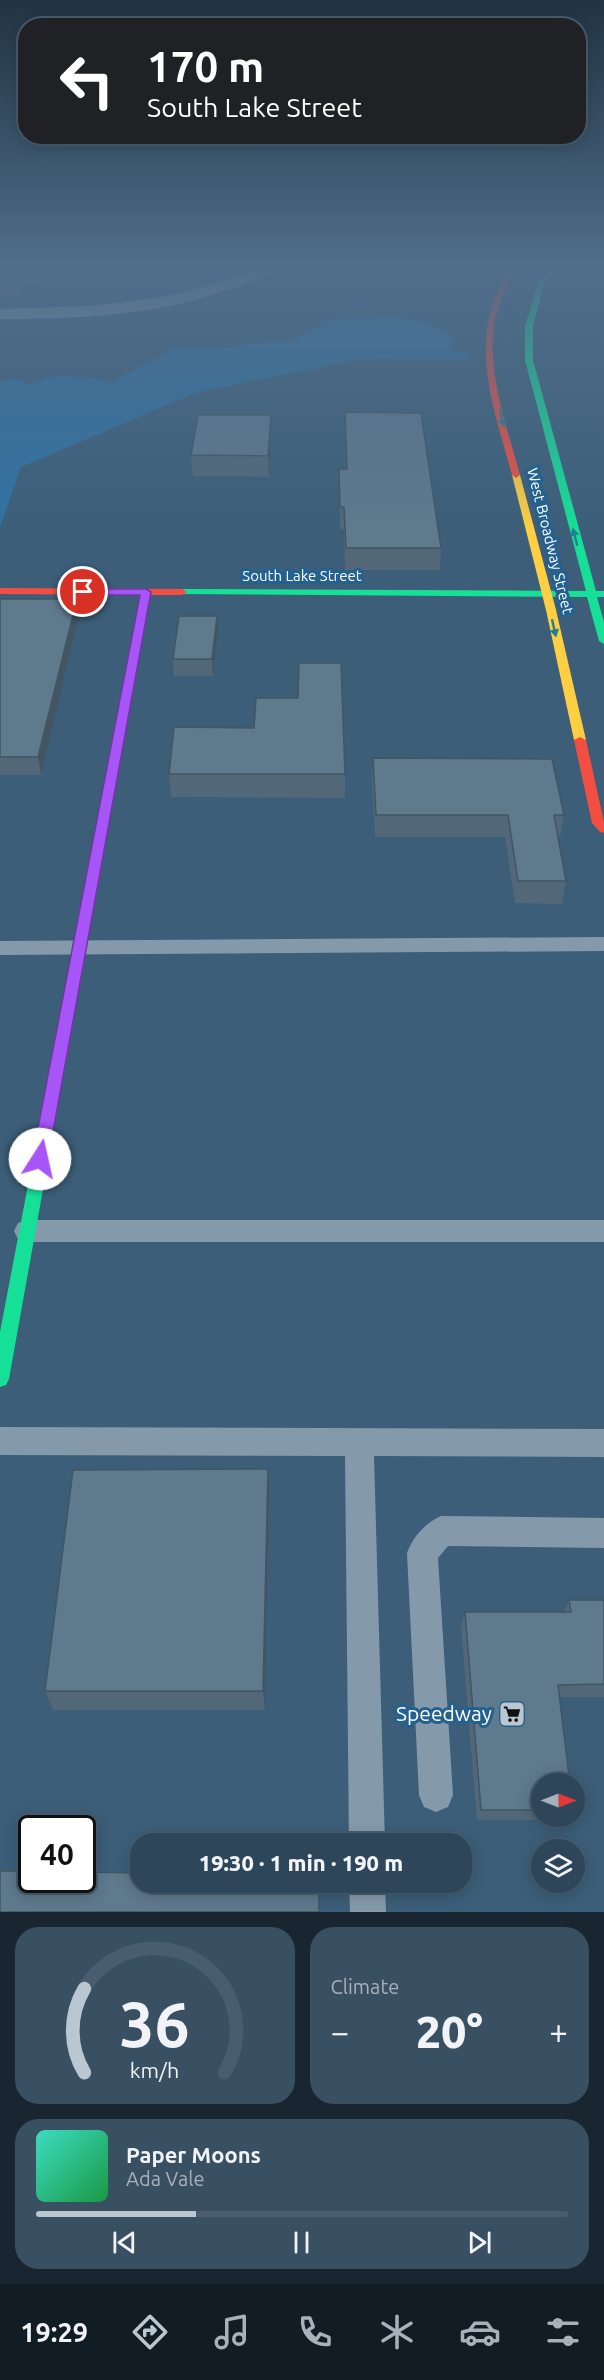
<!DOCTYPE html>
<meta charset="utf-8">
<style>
body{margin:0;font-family:Ubuntu,sans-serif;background:#395063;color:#f1f3f6;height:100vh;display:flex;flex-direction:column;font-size:22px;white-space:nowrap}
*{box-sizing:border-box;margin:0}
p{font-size:20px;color:#a7b1bb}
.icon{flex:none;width:33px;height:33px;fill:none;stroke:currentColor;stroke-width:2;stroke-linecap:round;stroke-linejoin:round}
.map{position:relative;height:1912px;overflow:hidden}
.panel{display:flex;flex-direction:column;gap:15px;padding:15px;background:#192632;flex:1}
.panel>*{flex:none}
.guide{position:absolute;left:18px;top:18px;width:568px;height:126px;border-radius:24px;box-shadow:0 3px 15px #0003,0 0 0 2px #485e70;background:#202124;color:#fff;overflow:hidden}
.needle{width:39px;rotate:90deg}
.tools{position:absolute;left:531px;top:1773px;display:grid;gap:12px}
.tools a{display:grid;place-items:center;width:54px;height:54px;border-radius:50%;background:#2d465a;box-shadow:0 3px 15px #0003,0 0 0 2px #485e70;font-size:30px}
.speed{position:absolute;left:18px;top:1815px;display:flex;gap:12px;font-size:30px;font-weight:700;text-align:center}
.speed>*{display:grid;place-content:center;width:78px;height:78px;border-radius:50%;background:#2d465a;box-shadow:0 3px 15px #0003,0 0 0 2px #485e70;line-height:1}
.speed .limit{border:3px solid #111;border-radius:9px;background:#fff;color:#111}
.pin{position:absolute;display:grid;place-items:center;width:51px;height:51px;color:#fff;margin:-26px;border:3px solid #fff;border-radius:50%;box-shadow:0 2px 6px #0007}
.me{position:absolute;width:66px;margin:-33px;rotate:10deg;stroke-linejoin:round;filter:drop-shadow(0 0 4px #0008)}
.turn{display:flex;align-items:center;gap:21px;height:126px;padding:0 30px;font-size:27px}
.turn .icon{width:78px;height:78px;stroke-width:2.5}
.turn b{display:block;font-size:42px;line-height:51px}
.big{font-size:45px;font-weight:800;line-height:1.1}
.panel .widget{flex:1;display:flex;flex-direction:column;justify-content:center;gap:9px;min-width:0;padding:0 21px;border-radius:24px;background:#395063}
.panel .dial{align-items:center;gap:0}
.dial svg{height:156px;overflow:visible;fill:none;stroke:#485e70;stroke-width:7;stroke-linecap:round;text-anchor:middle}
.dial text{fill:#f1f3f6;stroke:none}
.song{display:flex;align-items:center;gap:18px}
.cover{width:72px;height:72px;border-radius:9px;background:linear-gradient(135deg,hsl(170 70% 55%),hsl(140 70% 35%))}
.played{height:6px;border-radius:3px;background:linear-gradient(90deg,#bbc7d0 30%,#485e70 30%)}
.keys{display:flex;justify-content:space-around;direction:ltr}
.heat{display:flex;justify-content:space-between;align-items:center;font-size:33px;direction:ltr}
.panel .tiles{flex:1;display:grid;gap:15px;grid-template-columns:1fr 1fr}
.widget:last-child{grid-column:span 2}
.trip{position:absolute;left:130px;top:1833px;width:342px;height:60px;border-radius:24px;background:#2d465a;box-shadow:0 3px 15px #0003,0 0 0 2px #485e70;font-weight:800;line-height:60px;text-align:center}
.menu{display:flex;height:96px;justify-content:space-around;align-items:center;background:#121c24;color:#a7b1bb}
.menu .icon{width:42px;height:42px}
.menu .active{color:#bbc7d0}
.menu b{font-size:27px;color:#f1f3f6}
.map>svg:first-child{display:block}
.green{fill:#2f72a2}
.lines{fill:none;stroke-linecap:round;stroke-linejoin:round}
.lane{fill:#849aab;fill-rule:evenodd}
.street{fill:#849aab;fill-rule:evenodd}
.fast{fill:#16e098;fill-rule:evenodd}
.slow{fill:#ffcf43;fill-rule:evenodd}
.jam{fill:#f24e42;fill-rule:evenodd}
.wall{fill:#526879}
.shaded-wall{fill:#425563}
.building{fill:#5f798d;stroke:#425563;stroke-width:1.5}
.oneway{fill:#208193}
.route{fill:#a855f7;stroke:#6d37a1;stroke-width:1.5}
.labels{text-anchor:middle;stroke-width:6;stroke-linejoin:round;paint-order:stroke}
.far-street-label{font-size:15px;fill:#fff;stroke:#236191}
.near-poi-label{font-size:21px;fill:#fff;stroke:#236191;text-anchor:end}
</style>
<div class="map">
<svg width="604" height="1912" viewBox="0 0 604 1912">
<rect width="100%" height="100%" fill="#3c5e78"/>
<path class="green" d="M393,317c23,2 46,4 61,23l-3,11 17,2v7l-107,-1 -163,33 -177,75 -21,60v-144c12,-6 18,-3 30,1l28,-8 34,2 21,6 6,-6 56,-30 43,1 35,-6 23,-1 16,-2 17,-8 9,-8 13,-5z"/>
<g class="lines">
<path class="lane" d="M604,937v14l-604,4v-14z
M27,1220h577v22h-577l-9,-3 -4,-8 4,-8z
M0,1427l604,2v28l-230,-1 11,388h-36l-4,-388 -345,-1z
M441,1516l163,2v30l-156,-2 -10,12 15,237 -5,12 -12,5 -12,-5 -5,-12 -12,-242c6,-16 18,-30 34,-37z
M349,1882h36l1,30h-36z"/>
<path class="street" d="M274,264h26l-2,3c-41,11 -79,28 -119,37 -59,13 -119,15 -179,15v-10l89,-3 67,-8 31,-6z"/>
<path class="fast" d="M556,264h6l-18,20 -11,42v34l63,231h8v6h-7l7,25v22l-5,-3 -12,-44 -408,-3 -2,-2 5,-3 404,2 -61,-231v-34l13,-43z
M98,845l6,4 -95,530 -3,6 -6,2v-55l92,-483z"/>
<path class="slow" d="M516,472l4,3 36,135 30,130 -6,3 -6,-3 -28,-130 -34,-135z"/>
<path class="jam" d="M514,264h6c-10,16 -19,32 -24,51 -12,52 11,110 24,160l-4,3 -4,-3c-13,-50 -36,-108 -22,-161 5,-18 14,-34 24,-50z
M0,588l182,1 5,3 -5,3h-32l-48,257 -4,1 -6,-4 49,-254 -141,-1z
M580,737l6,3 18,82v11l-4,-1 -8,-9 -18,-83z"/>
</g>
<path class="wall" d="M0,264h47l-10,20h-7l-7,13 -23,-1z
M345,412l96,136 -1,22h-95l-1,-41h-4l-1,-39v-20l7,-1z
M271,435l-2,42 -76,-1 -2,-21z
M0,599l79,17 -38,159h-41z
M218,633l-5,43h-39l-1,-17z
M373,758l191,57 -4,22h-2l8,44 -4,23 -47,-1 -10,-66h-130l-3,-56z
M169,774h176v24l-174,-1z
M269,1493l-4,217h-212l-8,-19z
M569,1600h35v97h-45l-17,87v32h27l-2,4h-90l-16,-194 4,-14h99z"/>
<path class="shaded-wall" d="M26,264l4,20 -7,13 -3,-21z
M35,264h12l-10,20z
M271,415v20l-2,42 -1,-21z
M77,599l2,17 -38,159 -3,-18z
M217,616l1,17 -5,43 -1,-17z
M268,1469l1,24 -4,217 -2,-19z"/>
<path class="building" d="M0,264h26l-6,12h-20z
M345,412l76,1 20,135h-95l-2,-41h-4l-1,-38h8z
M198,415h73l-3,41 -77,-1z
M0,599h77l-39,158h-38z
M179,616h38l-5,43h-39z
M299,663h42l4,111h-176l5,-47 80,1 2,-30h42z
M373,758l179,1 12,56h-10l12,66h-48l-10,-66h-132z
M268,1469l-5,222h-218l28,-221z
M569,1600h35v84l-46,1 12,99h-28v26h-61l-16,-198h106z
M0,1871h32v9h50v-8l59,1v9h178v30h-319z"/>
<defs><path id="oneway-solid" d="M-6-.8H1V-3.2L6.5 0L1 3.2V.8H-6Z" transform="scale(1.5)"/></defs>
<g class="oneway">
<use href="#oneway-solid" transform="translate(502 418) rotate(75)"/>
<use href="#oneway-solid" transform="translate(575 537) rotate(-105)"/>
<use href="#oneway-solid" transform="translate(554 628) rotate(77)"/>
</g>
<linearGradient id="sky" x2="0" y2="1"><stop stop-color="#213442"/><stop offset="0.5" stop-color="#506e8b"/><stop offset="1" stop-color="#506e8b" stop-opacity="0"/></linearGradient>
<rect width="604" height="532" fill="url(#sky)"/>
<path class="route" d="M146,589l5,3 -103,567 -2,5 -6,1 -6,-1 -2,-5 108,-564h-57l-5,-3 5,-3z"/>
<defs>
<symbol id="supermarket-square" viewBox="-11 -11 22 22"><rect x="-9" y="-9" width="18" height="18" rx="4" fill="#bbc7d0" stroke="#236191"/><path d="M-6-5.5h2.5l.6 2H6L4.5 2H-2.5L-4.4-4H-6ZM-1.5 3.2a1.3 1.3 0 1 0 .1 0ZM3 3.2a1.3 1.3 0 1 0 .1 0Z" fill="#111"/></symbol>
</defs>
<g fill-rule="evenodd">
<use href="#supermarket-square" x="497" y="1699" width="30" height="30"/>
</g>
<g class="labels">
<g class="far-street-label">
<text transform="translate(550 541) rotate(76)" y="5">West Broadway Street</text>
<text x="302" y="581">South Lake Street</text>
</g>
<g class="near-poi-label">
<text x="492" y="1721">Speedway</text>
</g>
</g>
</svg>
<div class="tools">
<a><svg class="needle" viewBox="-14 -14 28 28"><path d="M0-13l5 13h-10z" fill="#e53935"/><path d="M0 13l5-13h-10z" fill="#a7b1bb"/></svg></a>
<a><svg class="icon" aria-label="layers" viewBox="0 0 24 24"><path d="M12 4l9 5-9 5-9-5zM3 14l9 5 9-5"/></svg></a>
</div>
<div class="speed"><div class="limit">40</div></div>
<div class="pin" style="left:83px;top:592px;background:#d93025"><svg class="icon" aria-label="arrive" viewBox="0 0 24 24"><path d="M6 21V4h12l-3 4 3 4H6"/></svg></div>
<svg class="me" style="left:40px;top:1159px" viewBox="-20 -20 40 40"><circle r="19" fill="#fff"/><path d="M0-13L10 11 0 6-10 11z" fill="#a855f7"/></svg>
<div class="trip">19:30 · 1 min · 190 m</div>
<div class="guide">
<div class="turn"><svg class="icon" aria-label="left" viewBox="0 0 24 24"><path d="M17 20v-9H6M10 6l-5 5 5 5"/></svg><div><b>170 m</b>South Lake Street</div></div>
</div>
</div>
<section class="panel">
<div class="tiles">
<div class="widget dial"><svg viewBox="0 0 100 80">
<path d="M14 69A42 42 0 1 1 86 69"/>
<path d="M14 69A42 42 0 0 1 14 26" stroke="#bbc7d0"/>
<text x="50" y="56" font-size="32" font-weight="700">36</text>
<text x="50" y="72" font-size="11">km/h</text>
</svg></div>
<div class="widget"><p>Climate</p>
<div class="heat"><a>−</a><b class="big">20°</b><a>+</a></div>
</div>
<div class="widget">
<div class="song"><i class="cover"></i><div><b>Paper Moons</b><p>Ada Vale</p></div></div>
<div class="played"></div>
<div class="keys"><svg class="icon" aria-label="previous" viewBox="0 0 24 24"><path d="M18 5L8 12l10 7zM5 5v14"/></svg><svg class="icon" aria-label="pause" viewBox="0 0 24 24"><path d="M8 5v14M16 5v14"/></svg><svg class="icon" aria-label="next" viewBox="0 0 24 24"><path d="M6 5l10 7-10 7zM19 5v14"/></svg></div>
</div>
</div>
</section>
<nav class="menu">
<b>19:29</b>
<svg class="icon active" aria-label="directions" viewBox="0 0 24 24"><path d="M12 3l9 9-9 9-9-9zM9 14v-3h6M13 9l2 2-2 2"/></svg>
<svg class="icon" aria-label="music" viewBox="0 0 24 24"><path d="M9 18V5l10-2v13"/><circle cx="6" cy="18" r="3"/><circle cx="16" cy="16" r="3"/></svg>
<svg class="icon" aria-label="phone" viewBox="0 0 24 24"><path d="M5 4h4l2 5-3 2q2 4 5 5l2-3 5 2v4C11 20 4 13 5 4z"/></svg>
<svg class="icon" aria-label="climate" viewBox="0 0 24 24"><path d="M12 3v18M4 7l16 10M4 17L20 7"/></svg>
<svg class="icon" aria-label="car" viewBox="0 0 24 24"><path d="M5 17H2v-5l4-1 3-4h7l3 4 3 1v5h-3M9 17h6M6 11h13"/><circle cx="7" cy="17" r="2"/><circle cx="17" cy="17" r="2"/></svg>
<svg class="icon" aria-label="filters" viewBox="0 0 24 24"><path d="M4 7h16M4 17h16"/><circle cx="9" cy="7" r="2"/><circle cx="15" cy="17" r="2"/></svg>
</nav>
